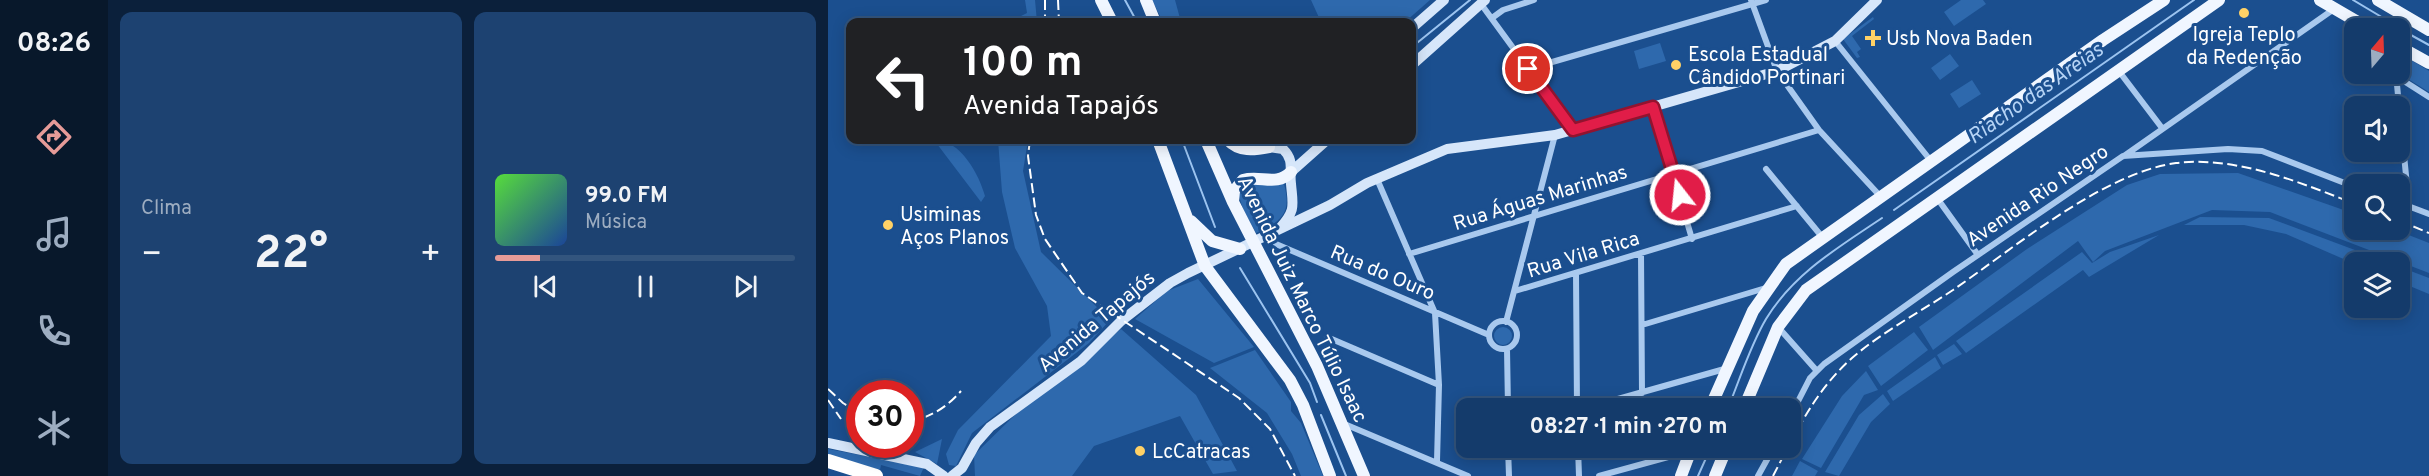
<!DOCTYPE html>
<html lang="pt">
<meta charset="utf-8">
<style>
body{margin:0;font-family:Overpass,sans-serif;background:#1d4271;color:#f1f3f6;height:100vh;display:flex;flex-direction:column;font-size:22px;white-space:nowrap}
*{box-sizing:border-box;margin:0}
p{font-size:20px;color:#9dadc1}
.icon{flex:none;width:33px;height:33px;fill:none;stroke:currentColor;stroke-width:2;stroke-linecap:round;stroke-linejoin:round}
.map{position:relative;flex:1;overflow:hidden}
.side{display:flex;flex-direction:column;gap:12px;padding:12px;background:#0b203b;width:720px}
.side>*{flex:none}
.top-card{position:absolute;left:18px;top:18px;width:570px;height:126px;border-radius:12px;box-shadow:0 3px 15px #0003,0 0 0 2px #33557e;background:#202124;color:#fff;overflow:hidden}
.needle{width:39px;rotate:19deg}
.buttons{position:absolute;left:1516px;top:18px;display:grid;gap:12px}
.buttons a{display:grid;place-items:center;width:66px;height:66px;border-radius:12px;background:#143b6b;box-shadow:0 3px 15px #0003,0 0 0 2px #33557e;font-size:30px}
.speed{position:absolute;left:18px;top:380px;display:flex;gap:12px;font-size:30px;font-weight:700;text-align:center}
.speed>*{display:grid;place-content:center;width:78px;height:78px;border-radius:50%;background:#143b6b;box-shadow:0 3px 15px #0003,0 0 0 2px #33557e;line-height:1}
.speed .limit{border:9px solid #d22;background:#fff;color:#111}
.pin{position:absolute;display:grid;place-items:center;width:51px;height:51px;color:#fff;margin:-26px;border:3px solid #fff;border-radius:50%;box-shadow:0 2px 6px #0007}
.me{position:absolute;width:66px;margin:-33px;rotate:344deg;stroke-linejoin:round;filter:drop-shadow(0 0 4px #0008)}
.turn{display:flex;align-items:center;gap:21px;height:126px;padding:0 18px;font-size:27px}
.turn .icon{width:78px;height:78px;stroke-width:2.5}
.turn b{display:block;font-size:42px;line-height:51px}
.big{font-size:45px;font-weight:700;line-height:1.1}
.side .card{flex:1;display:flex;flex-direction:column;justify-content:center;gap:9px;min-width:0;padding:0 21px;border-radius:12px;background:#1d4271}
.song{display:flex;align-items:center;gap:18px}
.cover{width:72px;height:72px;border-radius:9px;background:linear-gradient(135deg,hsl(110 70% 55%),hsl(220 70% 35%))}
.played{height:6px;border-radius:3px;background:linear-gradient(90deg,#e69b98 15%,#33557e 15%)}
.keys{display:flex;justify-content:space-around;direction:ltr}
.heat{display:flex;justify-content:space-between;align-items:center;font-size:33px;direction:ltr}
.side .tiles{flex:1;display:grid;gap:12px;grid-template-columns:repeat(2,1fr)}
.trip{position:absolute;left:628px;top:398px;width:345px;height:60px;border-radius:12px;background:#143b6b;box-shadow:0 3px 15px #0003,0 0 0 2px #33557e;font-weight:700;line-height:60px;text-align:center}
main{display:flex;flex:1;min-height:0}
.menu{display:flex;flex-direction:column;width:108px;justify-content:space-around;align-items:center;background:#08182b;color:#9dadc1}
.menu .icon{width:42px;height:42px}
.menu .active{color:#e69b98}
.menu b{font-size:27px;color:#f1f3f6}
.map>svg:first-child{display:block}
.green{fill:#2e69ad}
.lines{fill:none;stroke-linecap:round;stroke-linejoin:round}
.stream{stroke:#9cc4f0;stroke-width:2}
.street{stroke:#a9c9ee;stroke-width:6}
.secondary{stroke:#d6e6fa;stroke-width:10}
.primary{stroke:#f0f6ff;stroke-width:12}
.highway{stroke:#fff;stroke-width:14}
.rail{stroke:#fff;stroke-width:2;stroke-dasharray:10 4.5;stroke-linecap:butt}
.route-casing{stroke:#92132f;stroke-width:15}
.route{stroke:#e11d48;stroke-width:10}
.poi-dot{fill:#ffd166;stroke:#1b4f8f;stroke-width:2}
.labels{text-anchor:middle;stroke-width:6;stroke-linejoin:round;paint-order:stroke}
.poi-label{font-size:20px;fill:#fff;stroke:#1b4f8f;text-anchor:start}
.street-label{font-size:20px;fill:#fff;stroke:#1b4f8f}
.water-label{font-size:21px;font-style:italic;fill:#b5d3f5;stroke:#1b4f8f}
</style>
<main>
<nav class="menu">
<b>08:26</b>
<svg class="icon active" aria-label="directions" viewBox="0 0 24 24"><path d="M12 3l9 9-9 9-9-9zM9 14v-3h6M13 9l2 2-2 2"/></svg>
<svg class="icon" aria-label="music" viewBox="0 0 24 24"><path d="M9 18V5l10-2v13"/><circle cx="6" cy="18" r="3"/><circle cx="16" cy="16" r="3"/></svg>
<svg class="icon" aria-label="phone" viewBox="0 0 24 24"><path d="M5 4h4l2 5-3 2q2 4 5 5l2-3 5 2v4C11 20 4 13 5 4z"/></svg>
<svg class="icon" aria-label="climate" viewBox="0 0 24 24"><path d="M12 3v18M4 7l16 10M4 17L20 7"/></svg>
</nav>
<section class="side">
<div class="tiles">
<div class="card"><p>Clima</p>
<div class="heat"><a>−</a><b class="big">22°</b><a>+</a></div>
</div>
<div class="card">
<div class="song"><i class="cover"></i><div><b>99.0 FM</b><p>Música</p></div></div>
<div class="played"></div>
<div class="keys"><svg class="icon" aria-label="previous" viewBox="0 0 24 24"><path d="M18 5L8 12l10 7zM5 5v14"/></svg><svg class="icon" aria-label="pause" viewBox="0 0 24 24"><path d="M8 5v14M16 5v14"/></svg><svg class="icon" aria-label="next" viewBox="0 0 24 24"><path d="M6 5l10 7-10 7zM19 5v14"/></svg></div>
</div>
</div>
</section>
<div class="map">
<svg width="1601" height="476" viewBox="0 0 1601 476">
<rect width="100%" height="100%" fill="#1b4f8f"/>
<path class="green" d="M197,0h10l2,22h-16v-6l6,-3z
M324,0h23l6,22h-18z
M483,0h119l-25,22h-84z
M1133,0h22l3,4 -32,22 -10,-14z
M1045,17l1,2 -22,17 9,13 -4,3 3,5 -3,1 -14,-19z
M832,43l6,18 -27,8 -5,-18z
M1122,54l9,12 -19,14 -9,-12z
M1573,54l28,17v21l-29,-18z
M1144,80l9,14 -22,14 -9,-14z
M106,140c26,-1 45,34 51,56l-4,6z
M170,140h30l-5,31 18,81 69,68 -21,23 -117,90 -16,33 -7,-1 -3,-11 12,-24 93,-94 -4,-30 -32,-58 -13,-56z
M1410,173l117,41v16h41l33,13v30l-159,-61 -58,-2 -107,41 -12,11 -15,-21 -145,109 -14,-23 108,-78 100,-64 33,-11z
M421,183l35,1c8,29 -2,37 -28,49l-13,-24 -5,-16z
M1372,217l69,1 118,44 -32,2 -69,-30 -42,-9h-60z
M1331,235l-70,42 -6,-7 -117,83 -10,-12 126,-89 10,11 18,-11z
M1572,267l29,11v16l-29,-12z
M370,279l56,68 -40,16 -79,-44 32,-28z
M666 336a9 9 0 1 1 18 0a9 9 0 1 1-18 0Z
M293,329l75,66 41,76 -24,3 -33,-58 -86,30 -22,30h-97l-1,-21 44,-43z
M1086,332l14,18 -47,36 -13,-20z
M1126,344l8,10 -19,11 -6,-10z
M427,350l36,52v9l10,12 22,53h-22l-9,-22 -25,-41 -57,-45z
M1107,357l6,11 -48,33 -6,-10z
M1038,371l12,19 -14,5 -43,73 -19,-9 40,-63z
M1055,394l7,10 -19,18 -32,54 -14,-4 34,-57z
M114,439l-5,25 -22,-12z
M0,449l96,18 -4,9 -39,-11 -1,5 -52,-14z
M972,461l18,10 -3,5h-23z"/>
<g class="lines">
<path class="stream" d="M297,0l12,22
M1525,0l47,28
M1572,29l29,16
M584,47l58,-47
M354,140l33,87
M1066,210l300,-210
M412,268l70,115 7,19
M900,408c12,-29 22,-62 38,-89 28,-46 73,-72 116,-101
M493,415l25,61
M870,476l13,-29"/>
<path class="street" d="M923,0l26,71 42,59 62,67
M653,4l92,126
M664,18l11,-8 31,-10
M1007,41l96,120
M700,69l238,-69
M1290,70l44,58
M1568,74l3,32
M1568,76l33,21
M825,107l39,132
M1572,114l9,92
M1296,156l210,-147
M938,169l57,69
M549,179l58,134 4,72 -2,76
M1109,198l41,57
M1572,203l29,11
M442,233l6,11 213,91
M581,254l410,-124
M813,254l1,139
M748,273l1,135
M687,291l282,-85
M661 335a14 14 0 1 1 28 0a14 14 0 1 1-28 0Z
M678,322l49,-187
M814,325l127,-38
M950,327l39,44
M499,337l112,48
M679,349l1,59
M758,408l142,-40
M963,415l19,-37 14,-14 129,-92 170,-116 105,-7 34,2 93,36
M514,423l126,53
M680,447l1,29
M750,447l1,29
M771,476l91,-25
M930,476l16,-29"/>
<path class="secondary" d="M584,28l32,-28
M584,65l73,-65
M441,147l14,2c12,12 6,20 8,35 2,22 5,26 -11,44
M463,172l36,-32
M0,443l99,21 17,12
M124,476l10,-8 14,-25 14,-16 91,-66 40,-40 49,-38 18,-10 142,-68 37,-22 80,-34 108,-14 222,-64 58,-30 42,-41"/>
<path class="primary" d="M273,0l11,22
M318,0l9,22
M1492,0l48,28
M1550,0l51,30
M1572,47l29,16
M330,140l47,126 85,114 13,25 27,71
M378,140l27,62 84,164 47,110
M400,140c11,12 26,10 41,7
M405,202l1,-11 9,-11c18,-5 33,7 48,-8
M363,221l21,20 28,8
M882,408l43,-97 33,-47 317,-224 61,-40
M916,408l34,-81 28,-37 413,-290
M853,476l11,-29
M887,476l12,-29"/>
<path class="highway" d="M0,461l48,15"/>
<path class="rail" d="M217,0v22
M230,0l1,22
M202,140l-2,16 8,59 9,24 37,54 157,105 31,31 25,47
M1572,221l29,12
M0,389l15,14 17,10
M0,400l13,19
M82,422c22,-6 36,-14 51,-31
M963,442c16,-31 34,-60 61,-84 30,-26 68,-46 101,-68 61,-42 150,-117 223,-127 61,-7 123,19 179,41
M945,476l15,-29"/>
</g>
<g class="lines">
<defs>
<path id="route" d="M700,69l45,61 80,-23 27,88"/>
</defs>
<use href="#route" class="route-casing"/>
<use href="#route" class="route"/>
</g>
<g class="poi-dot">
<circle cx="1416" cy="13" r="6"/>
<path d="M1042 29h6v6h6v6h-6v6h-6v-6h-6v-6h6z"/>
<circle cx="848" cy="65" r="6"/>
<circle cx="60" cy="225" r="6"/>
<circle cx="312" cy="451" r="6"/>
</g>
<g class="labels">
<g class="poi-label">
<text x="1416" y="41" text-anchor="middle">Igreja Teplo<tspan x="1416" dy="23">da Redenção</tspan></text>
<text x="1058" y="45">Usb Nova Baden</text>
<text x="860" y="61">Escola Estadual<tspan x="860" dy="23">Cândido Portinari</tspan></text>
<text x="72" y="221">Usiminas<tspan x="72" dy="23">Aços Planos</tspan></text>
<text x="324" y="458">LcCatracas</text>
</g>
<g class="street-label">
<text transform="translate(1209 195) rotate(-34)" y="7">Avenida Rio Negro</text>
<text transform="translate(712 197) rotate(-17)" y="7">Rua Águas Marinhas</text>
<text transform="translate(755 254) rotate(-17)" y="7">Rua Vila Rica</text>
<text transform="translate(555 272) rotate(23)" y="7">Rua do Ouro</text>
<text transform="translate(475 299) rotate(64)" y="7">Avenida Juiz Marco Túlio Isaac</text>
<text transform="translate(268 321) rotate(-40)" y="7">Avenida Tapajós</text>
</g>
<g class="water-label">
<text transform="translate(1207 93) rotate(-35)" y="7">Riacho das Areias</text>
</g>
</g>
</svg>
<div class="buttons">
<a><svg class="needle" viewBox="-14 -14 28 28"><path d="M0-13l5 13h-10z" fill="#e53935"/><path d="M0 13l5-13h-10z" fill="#9dadc1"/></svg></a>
<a><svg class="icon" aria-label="sound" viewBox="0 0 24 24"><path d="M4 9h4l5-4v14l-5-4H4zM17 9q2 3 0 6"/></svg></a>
<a><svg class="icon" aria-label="search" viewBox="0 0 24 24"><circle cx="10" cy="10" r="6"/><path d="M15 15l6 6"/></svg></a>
<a><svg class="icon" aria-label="layers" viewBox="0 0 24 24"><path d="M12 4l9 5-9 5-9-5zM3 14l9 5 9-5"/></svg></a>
</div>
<div class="speed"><div class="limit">30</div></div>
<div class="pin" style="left:700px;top:69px;background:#d93025"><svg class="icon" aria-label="arrive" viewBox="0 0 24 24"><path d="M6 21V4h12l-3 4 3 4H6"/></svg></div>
<svg class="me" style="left:852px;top:195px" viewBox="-20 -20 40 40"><circle r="17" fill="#e11d48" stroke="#fff" stroke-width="3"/><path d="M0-11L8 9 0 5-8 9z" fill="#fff"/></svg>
<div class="trip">08:27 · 1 min · 270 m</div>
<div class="top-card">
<div class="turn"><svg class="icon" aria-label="left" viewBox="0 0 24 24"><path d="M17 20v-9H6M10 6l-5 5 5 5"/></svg><div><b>100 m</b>Avenida Tapajós</div></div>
</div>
</div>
</main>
